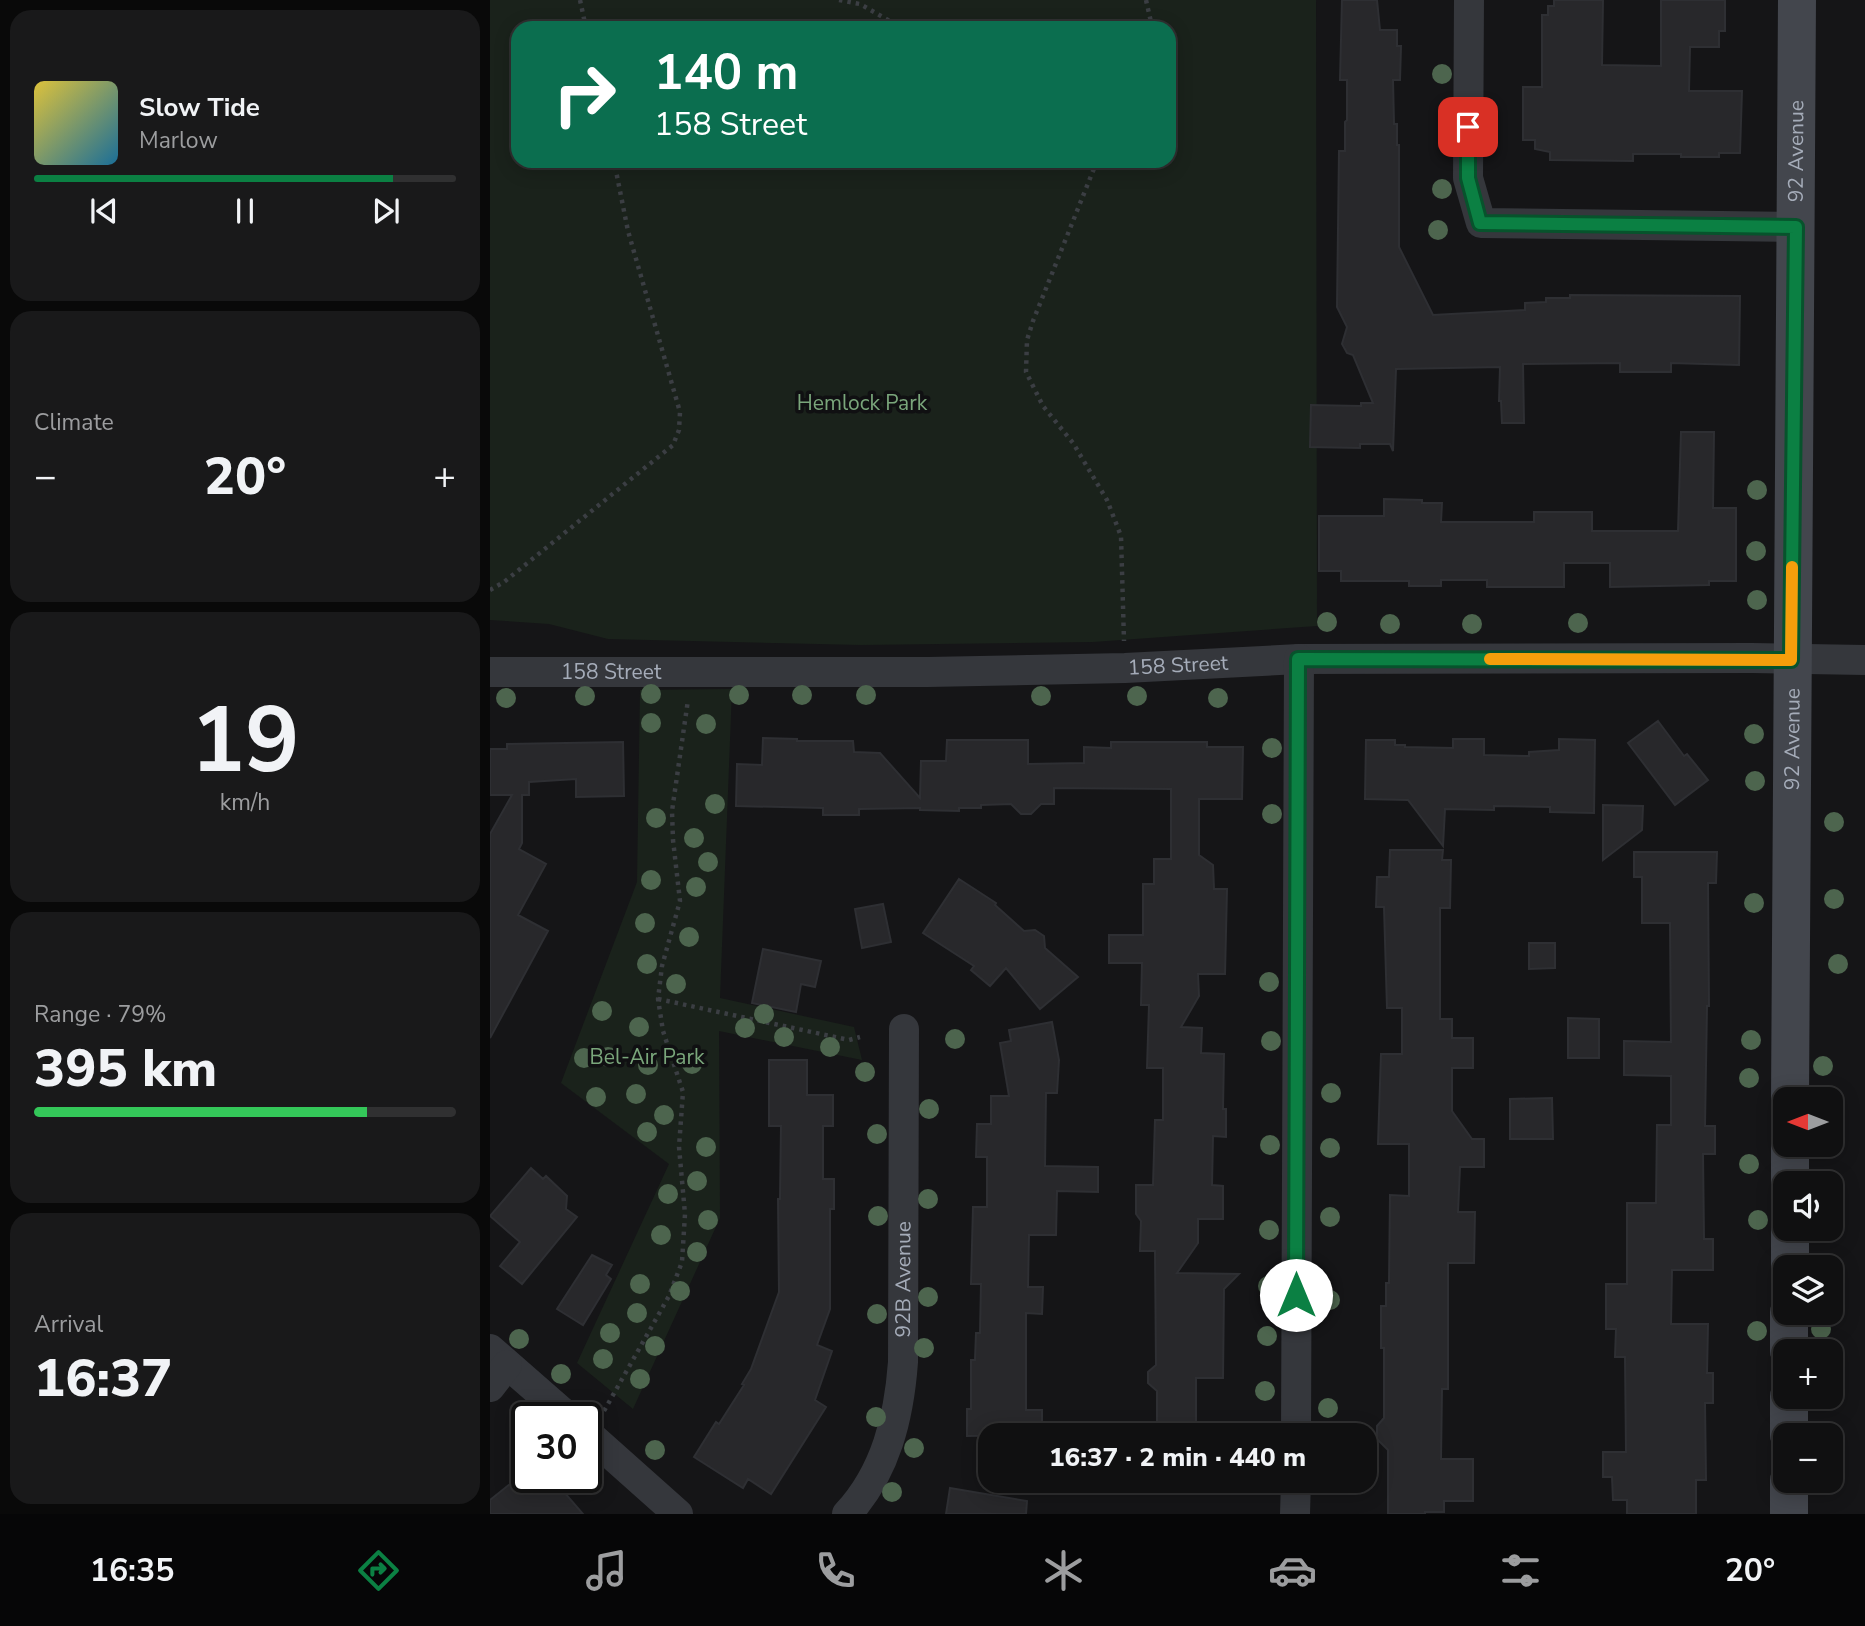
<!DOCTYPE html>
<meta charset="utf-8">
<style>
body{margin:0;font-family:"Nunito Sans",sans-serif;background:#19191a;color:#f1f3f6;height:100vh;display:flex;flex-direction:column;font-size:26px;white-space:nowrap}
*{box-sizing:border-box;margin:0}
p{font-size:23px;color:#9c9d9f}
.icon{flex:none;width:38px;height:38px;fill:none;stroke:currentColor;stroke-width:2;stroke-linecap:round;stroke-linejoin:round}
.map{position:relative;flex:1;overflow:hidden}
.drawer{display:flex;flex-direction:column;gap:10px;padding:10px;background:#090909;width:490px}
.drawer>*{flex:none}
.banner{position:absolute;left:21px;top:21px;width:665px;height:147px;border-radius:21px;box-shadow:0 4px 18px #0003,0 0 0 2px #303031;background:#0b6e4f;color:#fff;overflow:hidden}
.needle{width:46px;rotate:270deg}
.controls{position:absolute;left:1283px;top:1087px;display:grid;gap:14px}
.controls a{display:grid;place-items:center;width:70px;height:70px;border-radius:14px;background:#101011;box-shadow:0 4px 18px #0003,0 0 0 2px #303031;font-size:35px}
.speed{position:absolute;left:21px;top:1402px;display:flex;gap:14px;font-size:35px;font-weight:700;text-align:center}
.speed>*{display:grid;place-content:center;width:91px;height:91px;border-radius:50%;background:#101011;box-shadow:0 4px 18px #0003,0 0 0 2px #303031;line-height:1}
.speed .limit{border:4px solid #111;border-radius:10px;background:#fff;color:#111}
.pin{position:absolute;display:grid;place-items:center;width:60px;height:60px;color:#fff;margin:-30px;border-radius:14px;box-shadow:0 4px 10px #0006}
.me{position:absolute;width:77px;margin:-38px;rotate:0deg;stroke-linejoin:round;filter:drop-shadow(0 0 5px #0008)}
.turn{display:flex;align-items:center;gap:24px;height:147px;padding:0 28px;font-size:32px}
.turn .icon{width:91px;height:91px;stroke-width:2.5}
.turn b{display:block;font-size:49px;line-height:60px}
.big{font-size:52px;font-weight:800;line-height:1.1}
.drawer .card{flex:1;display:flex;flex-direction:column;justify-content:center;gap:10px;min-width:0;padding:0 24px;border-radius:21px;background:#19191a}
.drawer .dial{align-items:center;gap:0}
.dial b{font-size:91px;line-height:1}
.song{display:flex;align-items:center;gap:21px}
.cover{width:84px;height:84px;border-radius:10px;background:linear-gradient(135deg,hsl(50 70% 55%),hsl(200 70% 35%))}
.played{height:7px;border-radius:4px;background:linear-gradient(90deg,#0b8043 85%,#303031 85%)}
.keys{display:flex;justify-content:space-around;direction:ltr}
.heat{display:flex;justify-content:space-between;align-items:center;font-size:38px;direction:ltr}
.charge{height:10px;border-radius:5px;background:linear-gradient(90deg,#34c759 79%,#303031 0)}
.trip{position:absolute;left:488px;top:1423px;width:399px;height:70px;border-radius:21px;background:#101011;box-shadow:0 4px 18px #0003,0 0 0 2px #303031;font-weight:800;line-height:70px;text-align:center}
.dock{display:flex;height:112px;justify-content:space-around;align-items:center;background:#060607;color:#9c9d9f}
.dock .icon{width:49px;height:49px}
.dock .on{color:#0b8043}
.dock b{font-size:32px;color:#f1f3f6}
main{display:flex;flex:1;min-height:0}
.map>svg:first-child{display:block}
.green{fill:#1a221b;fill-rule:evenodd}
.building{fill:#28282b;stroke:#2e2f33;stroke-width:2}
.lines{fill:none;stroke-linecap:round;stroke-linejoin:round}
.path{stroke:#3b3e43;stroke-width:4.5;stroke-dasharray:3.5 5;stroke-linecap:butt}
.street{stroke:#35373c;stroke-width:30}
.secondary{stroke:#43464d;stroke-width:38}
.tree{fill:#4d654e}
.route-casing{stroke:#07532c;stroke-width:18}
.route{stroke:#0b8043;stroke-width:12}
.slow{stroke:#f59e0b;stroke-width:12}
.labels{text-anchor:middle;stroke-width:7;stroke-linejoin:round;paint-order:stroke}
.street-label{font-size:21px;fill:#a5acb9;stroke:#101012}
.park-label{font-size:21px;fill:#7aa67b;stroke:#101012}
</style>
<main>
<section class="drawer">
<div class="card">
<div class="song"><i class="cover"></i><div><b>Slow Tide</b><p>Marlow</p></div></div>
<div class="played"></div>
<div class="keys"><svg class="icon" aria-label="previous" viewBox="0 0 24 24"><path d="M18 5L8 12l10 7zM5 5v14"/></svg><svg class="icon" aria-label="pause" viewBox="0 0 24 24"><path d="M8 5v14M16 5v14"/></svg><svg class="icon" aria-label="next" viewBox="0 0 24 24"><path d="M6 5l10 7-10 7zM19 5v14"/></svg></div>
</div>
<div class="card"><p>Climate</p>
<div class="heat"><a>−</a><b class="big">20°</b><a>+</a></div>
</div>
<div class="card dial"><b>19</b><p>km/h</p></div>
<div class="card"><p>Range · 79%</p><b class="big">395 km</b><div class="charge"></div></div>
<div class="card"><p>Arrival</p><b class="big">16:37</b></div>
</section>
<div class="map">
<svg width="1375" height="1514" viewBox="0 0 1375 1514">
<rect width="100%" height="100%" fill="#151517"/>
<path class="green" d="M0,0h826l1,626 -224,16 -232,3 -253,-6 -59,-15 -59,-4zM28,28h651v133h-651z
M242,689l-12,309 134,29 8,33 -143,-29 1,187 -87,191 -56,-46 92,-199 -108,-81 76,-201 3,-192z"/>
<path class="building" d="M852,0h35l3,30h17v16h4l-1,34h-7l1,44h3v21h2v102l34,68 92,-5v-7l21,-1v-4h24v-3l170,1 -1,69 -68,-2v9h-51v-9l-97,1 1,59h-22l-1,-22h-2l1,-34 -104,2 -3,82 -3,-7h-30v4l-50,-1 1,-42 50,1v-3h12l-20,-48 -6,-2 -5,-9 5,-17 -10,-20 2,-156h6v-29l2,-2v-40h-7z
M1064,0h49l-1,65 59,1v-66h64v31h-6v16h-29l-1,44h53l-2,62h-21v4h-38v-3h-48v7l-83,-1v-8l-15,-3v-9h-12v-53h19v-72h6v-9h6z
M1191,432h33l-1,76h23v73h-27v4l-99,2v-24h-46v24h-77v-7h-46v6h-32v-5h-68v-10h-22v-55h65v-17l38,1v3h20l-1,19h93v-10h58v19h86z
M1168,721l26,35 3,-2 21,26 -33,25 -47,-62z
M273,738l34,1v2h56l1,11 26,1 40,45 1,-37h25l1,-21h81v24l56,-1v-16l27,1v-6h96v5h36l-1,52h-43v56l14,10 1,24h13l-2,85h-27l1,22 -18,31 21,1 -1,25 23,1 -1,55h3v28l-13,-1 -1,49 11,1v33h-25v24l-21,30 62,1 -15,15 -1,89h-27v57h-39v-44l-9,-8v-11l8,-7 -1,-114h-15l1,-30 -5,-7v-29h17l2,-65h8v-52h-16l2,-63h-8l1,-42h-33v-28h34v-51h11v-25h17v-70l-117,-1v16h-13l-10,10h-10l-10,-10 -30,1v3h-22v3l-39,-1v-2l-61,1v6h-36v-7l-87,-2 1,-42 25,1z
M963,739h31v16l45,1v-4l30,-2v-11l36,1 -1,73 -44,-1v-5l-56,-1v4l-49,-1 -2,37 -35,-46 -43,-1 1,-59h29v5h10v2l48,1z
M133,742l1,54 -48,1v-18l-47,3v13h-7v48l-3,6 27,15 -28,51 30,16 -58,107v-204l22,-39h-22v-46h17v-5z
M1113,805l40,1 -1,24 -39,30z
M900,850h53l-1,10h9l-1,48h-10v111h12v19h21v30h-21v43l20,28h12v28h-24l-2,45h17l-1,51h-26v126h-6l-1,70h32v42h-29v11h-19v2h-37v-64l-11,-11v-13l7,-8v-70h-3v-42h5v-23h3l1,-88 19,1v-52h-31l3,-90h21v-46h-15l-3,-101h-8l1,-30h12z
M1144,852h83l-1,31h-8l1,123h-2l-2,120h10v28h-12l1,85h9v31h-41l-1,54h37l-1,49h6v30h-8l1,77h-10v34h-69v-14h-14l-1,-23h-9v-25h23l-1,-95h-10l1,-28h-10v-45h21v-81h29l1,-78h14v-49l-47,-1v-34l47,1 -1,-119h-28v-46h-8z
M469,879l37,24 -1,2 29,26 11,-1 9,6 1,12 33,29 -38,32 -34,-41 -16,18 -19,-16 3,-4 -51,-33z
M393,904l8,38 -29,6 -7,-39z
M1039,943h26v25l-26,1z
M273,949l58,12 -6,26 -14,-3 -5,28 -44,-9z
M1078,1018l31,1v39h-31z
M562,1022l7,38 -2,33h-11l-1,73 53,1v25l-41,-1 -1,44h-27l-1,52h15l-1,27 -16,-1v97h16v25l-75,1v-27h4v-49h4l1,-27h4l1,-49h-10l2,-77h14v-50h-11l1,-33h14v-28h18l-9,-53 11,-2 -2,-11z
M279,1060h38v35h26v31h-10v53h11v30h-4v100l-13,36 15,6 -17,49 11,7 -55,87 -23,-15 -5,9 -49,-31 22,-35 3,2 25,-39 -2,-1 9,-15 28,-77 -1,-93h2l1,-73h-12z
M1062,1098l1,41h-43v-40z
M41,1168l12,11 3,-3 21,20 -1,13 11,8 -55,67 -22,-18 20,-24 -30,-26z
M102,1255l20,10 -6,10 5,4 -28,46 -26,-16z
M33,1474l4,3h8l19,14 10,1 19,22h-93v-14l20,-16v-9z
M460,1488l77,13 -1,13h-80z"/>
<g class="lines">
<path class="path" d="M90,0l6,28
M349,0l21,4 42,24
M656,0l5,22 -2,6
M607,161l-64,160 -6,19 -1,32 17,34 30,37 34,57 14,36 3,105
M0,590l14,-8 169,-137 6,-15 1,-18 -52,-181 -14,-70
M168,999l191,41 11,-3
M114,1411l65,-115 13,-34 3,-48 -6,-67 4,-55 -20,-61 -5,-32 4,-33 18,-65 -7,-61 -1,-29 16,-111"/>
<g class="street">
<path d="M979,0l-1,178 13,45 315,4"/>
<path id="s1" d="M0,672h438l197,-4 174,-9 453,-1 113,2"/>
<path d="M0,1349l79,69"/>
<path d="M0,1387l17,-22"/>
<path d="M96,1432l92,82"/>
<path d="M806,1435l3,-776"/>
<path id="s2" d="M357,1514c39,-42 52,-97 56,-152l1,-333"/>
<path d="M805,1514l1,-34"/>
</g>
<g class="secondary">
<path id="s3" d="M1300,1099l7,-1099"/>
<path d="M1300,1183v-39"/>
<path d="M1300,1267v-39"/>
<path d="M1299,1351v-39"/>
<path d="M1299,1435v-39"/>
<path d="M1299,1514v-34"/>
</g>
</g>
<g class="tree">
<circle cx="952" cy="74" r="10"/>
<circle cx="952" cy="189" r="10"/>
<circle cx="948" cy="230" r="10"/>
<circle cx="1267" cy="490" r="10"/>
<circle cx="1266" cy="551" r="10"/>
<circle cx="1267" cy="600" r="10"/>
<circle cx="837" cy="622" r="10"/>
<circle cx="1088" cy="623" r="10"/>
<circle cx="900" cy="624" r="10"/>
<circle cx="982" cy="624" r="10"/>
<circle cx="161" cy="694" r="10"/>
<circle cx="249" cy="695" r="10"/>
<circle cx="312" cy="695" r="10"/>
<circle cx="376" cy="695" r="10"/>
<circle cx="95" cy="696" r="10"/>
<circle cx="551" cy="696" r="10"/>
<circle cx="647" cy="696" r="10"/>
<circle cx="16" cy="698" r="10"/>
<circle cx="728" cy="698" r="10"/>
<circle cx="161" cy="723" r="10"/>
<circle cx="216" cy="724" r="10"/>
<circle cx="1264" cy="734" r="10"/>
<circle cx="782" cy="748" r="10"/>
<circle cx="1265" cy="781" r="10"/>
<circle cx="225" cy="804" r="10"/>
<circle cx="782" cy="814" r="10"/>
<circle cx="166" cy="818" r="10"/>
<circle cx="1344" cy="822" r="10"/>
<circle cx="204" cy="838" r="10"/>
<circle cx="218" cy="862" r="10"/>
<circle cx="161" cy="880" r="10"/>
<circle cx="206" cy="887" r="10"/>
<circle cx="1344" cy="899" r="10"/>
<circle cx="1264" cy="903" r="10"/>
<circle cx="155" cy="923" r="10"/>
<circle cx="199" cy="937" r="10"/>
<circle cx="157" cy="964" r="10"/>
<circle cx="1348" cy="964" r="10"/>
<circle cx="779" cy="982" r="10"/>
<circle cx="186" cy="984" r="10"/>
<circle cx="112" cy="1011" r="10"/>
<circle cx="274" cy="1014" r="10"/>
<circle cx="149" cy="1027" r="10"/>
<circle cx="255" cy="1028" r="10"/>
<circle cx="294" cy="1037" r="10"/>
<circle cx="465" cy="1039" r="10"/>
<circle cx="1261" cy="1040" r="10"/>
<circle cx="781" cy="1041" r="10"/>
<circle cx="340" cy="1047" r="10"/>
<circle cx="118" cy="1057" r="10"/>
<circle cx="94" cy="1058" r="10"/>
<circle cx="202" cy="1064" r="10"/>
<circle cx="158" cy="1065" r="10"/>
<circle cx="1333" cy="1066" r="10"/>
<circle cx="375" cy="1072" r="10"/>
<circle cx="1259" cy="1078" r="10"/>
<circle cx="841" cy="1093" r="10"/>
<circle cx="146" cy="1094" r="10"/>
<circle cx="106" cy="1097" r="10"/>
<circle cx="439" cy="1109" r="10"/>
<circle cx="174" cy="1115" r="10"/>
<circle cx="157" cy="1132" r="10"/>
<circle cx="387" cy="1134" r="10"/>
<circle cx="780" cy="1145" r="10"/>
<circle cx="216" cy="1147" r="10"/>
<circle cx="840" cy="1148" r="10"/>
<circle cx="1259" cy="1164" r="10"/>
<circle cx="207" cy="1181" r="10"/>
<circle cx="178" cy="1194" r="10"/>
<circle cx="438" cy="1199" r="10"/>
<circle cx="388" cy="1216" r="10"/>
<circle cx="840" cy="1217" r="10"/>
<circle cx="218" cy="1220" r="10"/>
<circle cx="1268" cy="1220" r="10"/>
<circle cx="779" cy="1230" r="10"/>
<circle cx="171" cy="1235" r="10"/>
<circle cx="207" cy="1252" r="10"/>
<circle cx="150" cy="1284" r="10"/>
<circle cx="778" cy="1286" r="10"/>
<circle cx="190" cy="1291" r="10"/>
<circle cx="438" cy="1297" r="10"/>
<circle cx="840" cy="1300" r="10"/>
<circle cx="147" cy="1313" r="10"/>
<circle cx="387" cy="1314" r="10"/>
<circle cx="1331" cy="1329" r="10"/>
<circle cx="1267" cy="1331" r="10"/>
<circle cx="120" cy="1333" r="10"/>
<circle cx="777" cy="1336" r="10"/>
<circle cx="29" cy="1339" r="10"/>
<circle cx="165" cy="1346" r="10"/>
<circle cx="434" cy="1348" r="10"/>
<circle cx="113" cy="1359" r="10"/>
<circle cx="71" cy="1374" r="10"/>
<circle cx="150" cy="1379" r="10"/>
<circle cx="775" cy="1391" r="10"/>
<circle cx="838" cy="1408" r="10"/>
<circle cx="386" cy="1417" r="10"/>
<circle cx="424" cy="1448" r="10"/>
<circle cx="165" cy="1450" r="10"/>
<circle cx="402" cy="1492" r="10"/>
</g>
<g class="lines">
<defs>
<path id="route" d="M806,1295l2,-636 493,1 5,-433 -316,-4 -12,-45v-51"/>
</defs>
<use href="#route" class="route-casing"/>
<use href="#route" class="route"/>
<path class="slow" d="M1000,659l301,1 1,-93"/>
</g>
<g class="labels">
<g class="street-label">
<text dy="7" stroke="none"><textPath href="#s3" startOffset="948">92 Avenue</textPath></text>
<text dy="7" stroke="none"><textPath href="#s1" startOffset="688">158 Street</textPath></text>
<text dy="7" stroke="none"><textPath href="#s1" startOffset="121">158 Street</textPath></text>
<text dy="7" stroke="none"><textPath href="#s3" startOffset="360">92 Avenue</textPath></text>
<text dy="7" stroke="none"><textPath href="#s2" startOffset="248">92B Avenue</textPath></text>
</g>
<g class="park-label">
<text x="372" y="410">Hemlock Park</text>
<text x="157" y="1064">Bel-Air Park</text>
</g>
</g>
</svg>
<div class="controls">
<a><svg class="needle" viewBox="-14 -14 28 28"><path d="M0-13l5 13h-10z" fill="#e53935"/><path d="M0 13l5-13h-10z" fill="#9c9d9f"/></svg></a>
<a><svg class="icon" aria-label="sound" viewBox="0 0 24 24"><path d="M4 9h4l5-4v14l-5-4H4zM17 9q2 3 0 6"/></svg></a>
<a><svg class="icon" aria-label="layers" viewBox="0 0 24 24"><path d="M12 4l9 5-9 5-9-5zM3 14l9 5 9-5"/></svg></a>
<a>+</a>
<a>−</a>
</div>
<div class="speed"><div class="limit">30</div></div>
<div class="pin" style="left:978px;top:127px;background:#d93025"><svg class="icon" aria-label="arrive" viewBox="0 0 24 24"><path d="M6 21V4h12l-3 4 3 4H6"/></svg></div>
<svg class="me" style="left:806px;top:1295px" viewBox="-20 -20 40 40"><circle r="19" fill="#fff"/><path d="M0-13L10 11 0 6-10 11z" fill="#0b8043"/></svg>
<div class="trip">16:37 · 2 min · 440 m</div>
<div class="banner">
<div class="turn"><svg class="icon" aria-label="right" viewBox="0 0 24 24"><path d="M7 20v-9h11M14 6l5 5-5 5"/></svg><div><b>140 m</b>158 Street</div></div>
</div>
</div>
</main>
<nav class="dock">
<b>16:35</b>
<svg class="icon on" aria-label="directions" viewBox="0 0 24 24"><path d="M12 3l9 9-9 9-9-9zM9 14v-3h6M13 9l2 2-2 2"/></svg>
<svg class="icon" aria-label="music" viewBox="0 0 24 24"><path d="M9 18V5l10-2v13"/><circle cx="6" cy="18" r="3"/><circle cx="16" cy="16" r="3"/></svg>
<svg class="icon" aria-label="phone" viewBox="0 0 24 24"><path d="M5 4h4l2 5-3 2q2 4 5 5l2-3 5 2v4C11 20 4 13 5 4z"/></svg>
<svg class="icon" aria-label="climate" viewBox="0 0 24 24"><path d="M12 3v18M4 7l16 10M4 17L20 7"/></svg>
<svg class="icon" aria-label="car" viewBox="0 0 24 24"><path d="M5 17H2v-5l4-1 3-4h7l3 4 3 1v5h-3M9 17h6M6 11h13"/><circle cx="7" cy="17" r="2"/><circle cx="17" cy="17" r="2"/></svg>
<svg class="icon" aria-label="filters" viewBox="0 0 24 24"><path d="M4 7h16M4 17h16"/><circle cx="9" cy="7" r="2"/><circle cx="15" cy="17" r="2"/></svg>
<b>20°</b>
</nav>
